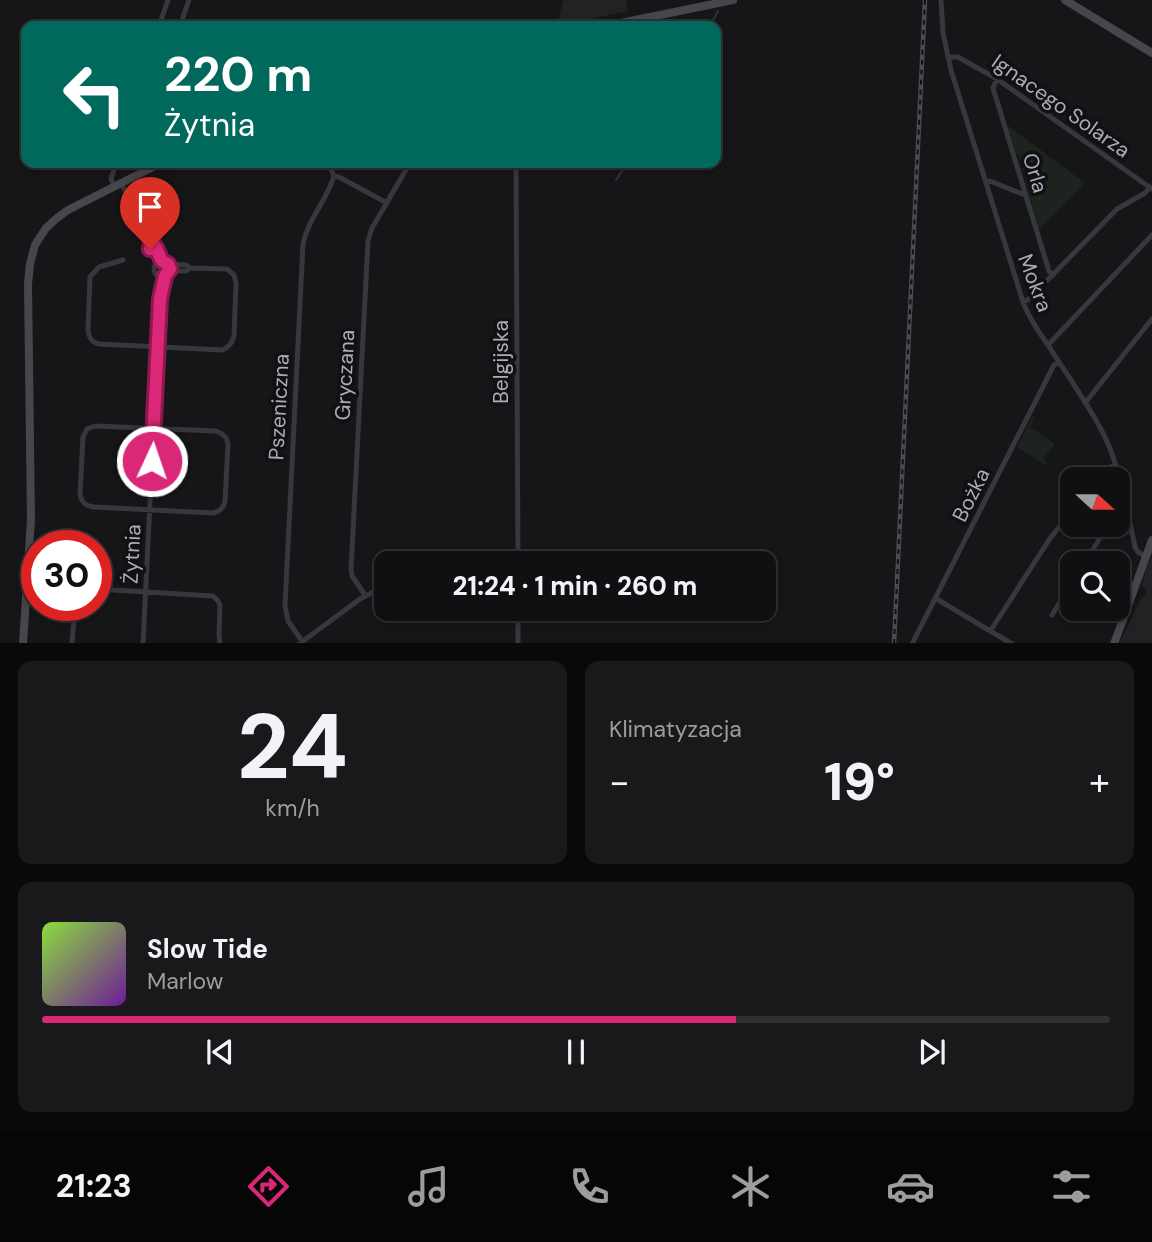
<!DOCTYPE html>
<html lang="pl">
<meta charset="utf-8">
<style>
body{margin:0;font-family:"DM Sans",sans-serif;background:#19191b;color:#f1f3f6;height:100vh;display:flex;flex-direction:column;font-size:26px;white-space:nowrap}
*{box-sizing:border-box;margin:0}
p{font-size:23px;color:#9c9d9f}
.icon{flex:none;width:38px;height:38px;fill:none;stroke:currentColor;stroke-width:2;stroke-linecap:round;stroke-linejoin:round}
.map{position:relative;height:643px;overflow:hidden}
.sheet{display:flex;flex-direction:column;gap:18px;padding:18px;background:#09090a;flex:1}
.sheet>*{flex:none}
.guide{position:absolute;left:21px;top:21px;width:700px;height:147px;border-radius:14px;box-shadow:0 4px 10px #0003,0 0 0 2px #303032;background:#00695c;color:#fff;overflow:hidden}
.needle{width:46px;rotate:111deg}
.buttons{position:absolute;left:1060px;top:467px;display:grid;gap:14px}
.buttons a{display:grid;place-items:center;width:70px;height:70px;border-radius:14px;background:#101012;box-shadow:0 4px 10px #0003,0 0 0 2px #303032;font-size:35px}
.speed{position:absolute;left:21px;top:530px;display:flex;gap:14px;font-size:35px;font-weight:700;text-align:center}
.speed>*{display:grid;place-content:center;width:91px;height:91px;border-radius:50%;background:#101012;box-shadow:0 4px 10px #0003,0 0 0 2px #303032;line-height:1}
.speed .limit{border:10px solid #d22;background:#fff;color:#111}
.pin{position:absolute;display:grid;place-items:center;width:60px;height:60px;color:#fff;margin:-72px -30px;border-radius:50% 50% 50% 0;rotate:-45deg;box-shadow:0 0 7px #0007}
.pin .icon{rotate:45deg}
.me{position:absolute;width:77px;margin:-38px;rotate:3deg;stroke-linejoin:round;filter:drop-shadow(0 0 5px #0008)}
.turn{display:flex;align-items:center;gap:24px;height:147px;padding:0 28px;font-size:32px}
.turn .icon{width:91px;height:91px;stroke-width:2.5}
.turn b{display:block;font-size:49px;line-height:60px}
.big{font-size:52px;font-weight:800;line-height:1.1}
.sheet .tile{flex:1;display:flex;flex-direction:column;justify-content:center;gap:10px;min-width:0;padding:0 24px;border-radius:14px;background:#19191b}
.sheet .dial{align-items:center;gap:0}
.dial b{font-size:91px;line-height:1}
.song{display:flex;align-items:center;gap:21px}
.cover{width:84px;height:84px;border-radius:10px;background:linear-gradient(135deg,hsl(90 70% 55%),hsl(280 70% 35%))}
.played{height:7px;border-radius:4px;background:linear-gradient(90deg,#db2777 65%,#303032 65%)}
.keys{display:flex;justify-content:space-around;direction:ltr}
.heat{display:flex;justify-content:space-between;align-items:center;font-size:38px;direction:ltr}
.sheet .tiles{flex:1;display:grid;gap:18px;grid-template-columns:1fr 1fr}
.tile:last-child{grid-column:span 2}
.trip{position:absolute;left:374px;top:551px;width:402px;height:70px;border-radius:14px;background:#101012;box-shadow:0 4px 10px #0003,0 0 0 2px #303032;font-weight:800;line-height:70px;text-align:center}
.dock{display:flex;height:112px;justify-content:space-around;align-items:center;background:#060607;color:#9c9d9f}
.dock .icon{width:49px;height:49px}
.dock .selected{color:#db2777}
.dock b{font-size:32px;color:#f1f3f6}
.map>svg:first-child{display:block}
.built{fill:#222225}
.green{fill:#1d231e}
.lines{fill:none;stroke-linecap:round;stroke-linejoin:round}
.stream{stroke:#2d343b;stroke-width:2}
.street{stroke:#37383d;stroke-width:5}
.secondary{stroke:#46474c;stroke-width:8}
.rail-casing{stroke:#4b4c51;stroke-width:4.5}
.rail{stroke:#111113;stroke-width:2;stroke-dasharray:5;stroke-linecap:butt}
.route-casing{stroke:#8e194d;stroke-width:18}
.route{stroke:#db2777;stroke-width:12}
.labels{text-anchor:middle;stroke-width:7;stroke-linejoin:round;paint-order:stroke}
.street-label{font-size:21px;fill:#a9adb7;stroke:#111113}
</style>
<div class="map">
<svg width="1152" height="644" viewBox="0 0 1152 644">
<rect width="100%" height="100%" fill="#161618"/>
<path class="built" d="M563,0h63l2,11 -44,9v5l-27,1z
M1152,556v87h-32l17,-37 10,-15 -5,-6 5,-19z"/>
<path class="green" d="M1007,125l78,58 -46,47 -20,-74 -3,-2z
M1032,417h3l-5,10 25,17 -11,14 3,8 -30,-19z"/>
<g class="lines">
<path class="stream" d="M710,26l8,-15
M616,180l11,-17"/>
<path class="street" d="M941,0l2,33 8,37 72,232c6,16 15,29 25,43 19,30 41,60 57,92 16,35 22,73 30,110l3,5 7,4
M159,26l9,-26
M180,26l9,-26
M948,57h10l39,22 155,110
M997,79l-4,9 56,183 4,4
M328,163l6,13 5,1 48,26
M516,163l2,401
M121,183l30,61 4,2 7,15
M986,183l4,-2 35,14
M114,186l-3,-7 5,-16
M151,244l-1,5 7,14
M123,260l-24,7 -9,10 -2,53c1,7 3,13 11,14l123,6c7,-2 10,-7 12,-14l2,-53 -2,-8 -7,-6 -37,-1 -4,-3 -18,-1
M154 269a8 8 0 1 1 16 0a8 8 0 1 1-16 0Z
M169,271h17l4,-3
M159,276l-1,18 2,5
M1023,302l6,-3 88,-90 28,-16 5,-6
M1048,345l104,-110
M1085,403l67,-84
M95,426l121,5c6,2 11,6 12,13l-3,58c-2,6 -6,10 -12,11l-119,-6c-9,-1 -13,-5 -14,-14l3,-56 4,-8z
M1097,480l13,-13 6,-2
M463,564l55,-3
M1084,564l24,-39
M96,589l117,7 5,5 2,4 -1,30 1,9
M365,595l-13,-19 -1,-7 17,-328 4,-13 38,-65
M935,598l77,46
M518,609v35
M1052,615l21,-34
M991,630l58,-90 24,-31
M72,644l3,-38
M143,644l17,-345 5,-23
M299,644l61,-45 27,-14
M304,644l-16,-23 -3,-15 18,-362c5,-25 24,-44 31,-68
M912,644l142,-279 5,-3"/>
<path class="secondary" d="M1065,0l87,53
M606,26l127,-26
M23,644l8,-124 -3,-236 2,-20 5,-19 11,-17 11,-10 11,-8 93,-47
M1114,644l38,-104"/>
<defs>
<path id="rail" d="M894,644l31,-644"/>
</defs>
<use href="#rail" class="rail-casing"/>
<use href="#rail" class="rail"/>
</g>
<g class="lines">
<defs>
<path id="route" d="M150,249l1,-5 4,2 7,15 6,3 2,5 -5,7 -5,23 -8,162"/>
</defs>
<use href="#route" class="route-casing"/>
<use href="#route" class="route"/>
</g>
<g class="labels">
<g class="street-label">
<text transform="translate(1061 106) rotate(35)" y="7">Ignacego Solarza</text>
<text transform="translate(1035 173) rotate(73)" y="7">Orla</text>
<text transform="translate(1035 283) rotate(69)" y="7">Mokra</text>
<text transform="translate(501 362) rotate(-90)" y="7">Belgijska</text>
<text transform="translate(345 375) rotate(-87)" y="7">Gryczana</text>
<text transform="translate(279 407) rotate(-87)" y="7">Pszeniczna</text>
<text transform="translate(971 495) rotate(-63)" y="7">Bożka</text>
<text transform="translate(132 554) rotate(-87)" y="7">Żytnia</text>
</g>
</g>
</svg>
<div class="buttons">
<a><svg class="needle" viewBox="-14 -14 28 28"><path d="M0-13l5 13h-10z" fill="#e53935"/><path d="M0 13l5-13h-10z" fill="#9c9d9f"/></svg></a>
<a><svg class="icon" aria-label="search" viewBox="0 0 24 24"><circle cx="10" cy="10" r="6"/><path d="M15 15l6 6"/></svg></a>
</div>
<div class="speed"><div class="limit">30</div></div>
<div class="pin" style="left:150px;top:249px;background:#d93025"><svg class="icon" aria-label="arrive" viewBox="0 0 24 24"><path d="M6 21V4h12l-3 4 3 4H6"/></svg></div>
<svg class="me" style="left:152px;top:461px" viewBox="-20 -20 40 40"><circle r="17" fill="#db2777" stroke="#fff" stroke-width="3"/><path d="M0-11L8 9 0 5-8 9z" fill="#fff"/></svg>
<div class="trip">21:24 · 1 min · 260 m</div>
<div class="guide">
<div class="turn"><svg class="icon" aria-label="left" viewBox="0 0 24 24"><path d="M17 20v-9H6M10 6l-5 5 5 5"/></svg><div><b>220 m</b>Żytnia</div></div>
</div>
</div>
<section class="sheet">
<div class="tiles">
<div class="tile dial"><b>24</b><p>km/h</p></div>
<div class="tile"><p>Klimatyzacja</p>
<div class="heat"><a>−</a><b class="big">19°</b><a>+</a></div>
</div>
<div class="tile">
<div class="song"><i class="cover"></i><div><b>Slow Tide</b><p>Marlow</p></div></div>
<div class="played"></div>
<div class="keys"><svg class="icon" aria-label="previous" viewBox="0 0 24 24"><path d="M18 5L8 12l10 7zM5 5v14"/></svg><svg class="icon" aria-label="pause" viewBox="0 0 24 24"><path d="M8 5v14M16 5v14"/></svg><svg class="icon" aria-label="next" viewBox="0 0 24 24"><path d="M6 5l10 7-10 7zM19 5v14"/></svg></div>
</div>
</div>
</section>
<nav class="dock">
<b>21:23</b>
<svg class="icon selected" aria-label="directions" viewBox="0 0 24 24"><path d="M12 3l9 9-9 9-9-9zM9 14v-3h6M13 9l2 2-2 2"/></svg>
<svg class="icon" aria-label="music" viewBox="0 0 24 24"><path d="M9 18V5l10-2v13"/><circle cx="6" cy="18" r="3"/><circle cx="16" cy="16" r="3"/></svg>
<svg class="icon" aria-label="phone" viewBox="0 0 24 24"><path d="M5 4h4l2 5-3 2q2 4 5 5l2-3 5 2v4C11 20 4 13 5 4z"/></svg>
<svg class="icon" aria-label="climate" viewBox="0 0 24 24"><path d="M12 3v18M4 7l16 10M4 17L20 7"/></svg>
<svg class="icon" aria-label="car" viewBox="0 0 24 24"><path d="M5 17H2v-5l4-1 3-4h7l3 4 3 1v5h-3M9 17h6M6 11h13"/><circle cx="7" cy="17" r="2"/><circle cx="17" cy="17" r="2"/></svg>
<svg class="icon" aria-label="filters" viewBox="0 0 24 24"><path d="M4 7h16M4 17h16"/><circle cx="9" cy="7" r="2"/><circle cx="15" cy="17" r="2"/></svg>
</nav>
